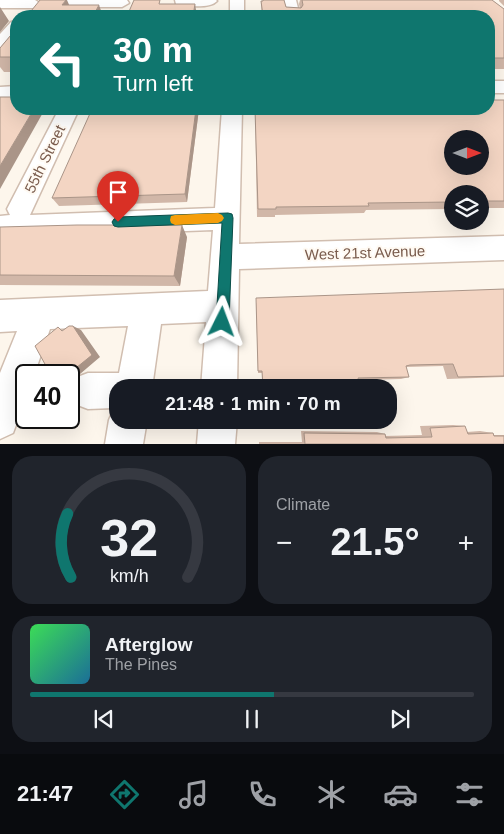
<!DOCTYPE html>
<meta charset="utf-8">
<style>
body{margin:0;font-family:Arial,sans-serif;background:#20242c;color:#f1f3f6;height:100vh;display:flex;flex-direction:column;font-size:19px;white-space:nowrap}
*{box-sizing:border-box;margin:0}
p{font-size:16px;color:#9ea1a6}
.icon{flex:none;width:28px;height:28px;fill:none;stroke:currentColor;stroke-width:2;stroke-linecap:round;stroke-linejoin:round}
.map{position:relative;height:444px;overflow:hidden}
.drawer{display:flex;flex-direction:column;gap:12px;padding:12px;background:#0d0f14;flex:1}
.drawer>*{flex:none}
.top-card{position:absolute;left:10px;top:10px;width:485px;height:105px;border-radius:20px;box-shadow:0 5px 20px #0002;background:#0f766e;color:#fff;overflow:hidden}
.needle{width:32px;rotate:90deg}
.tools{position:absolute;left:444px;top:130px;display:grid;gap:10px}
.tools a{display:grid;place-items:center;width:45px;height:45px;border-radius:50%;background:#171b24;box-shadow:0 5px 20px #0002;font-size:25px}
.speed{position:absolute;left:15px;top:364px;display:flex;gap:10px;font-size:25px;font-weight:700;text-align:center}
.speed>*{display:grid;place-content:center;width:65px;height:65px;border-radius:50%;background:#171b24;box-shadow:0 5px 20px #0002;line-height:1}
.speed .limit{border:2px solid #111;border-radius:8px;background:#fff;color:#111}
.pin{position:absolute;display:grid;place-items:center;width:42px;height:42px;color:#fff;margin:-51px -21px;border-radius:50% 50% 50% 0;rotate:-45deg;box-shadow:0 0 5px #0007}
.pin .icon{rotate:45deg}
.me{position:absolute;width:55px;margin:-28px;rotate:3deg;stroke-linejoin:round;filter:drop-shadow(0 0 4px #0008)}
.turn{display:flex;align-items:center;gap:18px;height:105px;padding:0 20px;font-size:22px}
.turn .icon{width:65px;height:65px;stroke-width:2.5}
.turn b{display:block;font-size:35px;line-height:42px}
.big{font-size:38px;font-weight:700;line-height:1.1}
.drawer .tile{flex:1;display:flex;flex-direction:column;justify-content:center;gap:8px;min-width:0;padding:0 18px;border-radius:20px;background:#20242c}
.drawer .dial{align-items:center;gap:0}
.dial svg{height:130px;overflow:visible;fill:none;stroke:#363941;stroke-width:7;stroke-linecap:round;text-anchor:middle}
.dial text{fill:#f1f3f6;stroke:none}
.song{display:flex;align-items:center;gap:15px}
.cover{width:60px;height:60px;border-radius:8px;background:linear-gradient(135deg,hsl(130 70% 55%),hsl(200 70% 35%))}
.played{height:5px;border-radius:2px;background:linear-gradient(90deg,#0f766e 55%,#363941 55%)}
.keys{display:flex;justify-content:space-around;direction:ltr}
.heat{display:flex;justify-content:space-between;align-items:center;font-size:28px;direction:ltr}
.drawer .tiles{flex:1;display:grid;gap:12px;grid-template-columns:1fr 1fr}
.tile:last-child{grid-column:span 2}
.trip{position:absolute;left:109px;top:379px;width:288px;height:50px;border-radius:20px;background:#171b24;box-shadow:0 5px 20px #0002;font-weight:700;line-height:50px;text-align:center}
.menu{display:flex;height:80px;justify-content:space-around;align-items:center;background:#090b0e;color:#9ea1a6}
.menu .icon{width:35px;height:35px}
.menu .on{color:#0f766e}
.menu b{font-size:22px;color:#f1f3f6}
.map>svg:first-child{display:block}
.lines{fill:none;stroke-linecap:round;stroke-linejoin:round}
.minor-casing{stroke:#d1beb0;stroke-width:3}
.minor{fill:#fff;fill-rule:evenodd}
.wall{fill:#d1b7a8}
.shaded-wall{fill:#aa9588}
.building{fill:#f3d5c3;stroke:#aa9588;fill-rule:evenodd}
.route{fill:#0f766e;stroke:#0a4d48}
.slow{fill:#f59e0b}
.labels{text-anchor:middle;stroke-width:4;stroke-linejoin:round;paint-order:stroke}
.street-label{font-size:15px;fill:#7a5c4d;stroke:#fffaf3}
</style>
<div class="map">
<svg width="504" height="444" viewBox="0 0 504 444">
<rect width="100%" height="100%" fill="#fdf6ec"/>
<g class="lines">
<defs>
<path id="minor" d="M0,0h35l6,4 -7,4h-34z
M50,0h77l2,3 -7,4h-67l-5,-1 -2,-3z
M175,0h41l1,1c-7,8 -31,5 -41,3z
M230,0h14v16h-14z
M282,0h14l4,16h-14z
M16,21c0,12 -2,24 -16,28v-15l11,-12z
M489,81h15v12h-15z
M16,86v12l-16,1v-12z
M59,109h20l-49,106 185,-7 7,-99h20l-3,135 265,-8v24l-265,9 -2,119h-36l5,-66 -45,2 -9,64h-34v32h29l-4,24h-38l4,-24 5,-12 -26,1 -13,-5 -5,-13 5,-13 13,-5h31l9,-47 -78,3 -16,46h-8v23l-13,35 -13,6v-66l17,-42 -17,1v-32l208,-9 5,-61 -213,8v-22l10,-1 -3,-6z
M199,420h38l-2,24h-38z"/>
</defs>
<use href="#minor" class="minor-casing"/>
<use href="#minor" class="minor"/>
</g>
<path class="wall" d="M263,0h21l2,7 14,1 -1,-4 1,-4h192l12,9v60h-15v-53h-227l-1,-15h2z
M499,0h5v6l-5,-5z
M16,29v43h-12l-4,-5v-19z
M504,100v108h-24v-14h-28v15l-86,1 -2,3 -89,2v2h-18l-2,-108z
M199,109l-12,93 -128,4 -7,-8z
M0,227l187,10 -7,49 -180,-1z
M504,289v88l-57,2 -4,-13 -37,1 3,10 -8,2 -42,1 1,6 -6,1h-19v1h-73v-15h-4l-2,-70z
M453,425l12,1 2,6 13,-1 13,2 1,2h10v9h-245v-2h43l-1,-11 76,1 8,2v2l37,-1 -2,-9z"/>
<path class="shaded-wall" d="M66,0h1l6,14 -11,-9z
M195,4l2,12h-4z
M99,5l4,11h-10z
M0,7l9,14 -9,11z
M34,109h11l-45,80v-23z
M196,109h3l-12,93 -2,-8z
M182,225l5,12 -7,49 -6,-10z
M73,326l8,4 19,27 -20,17 -6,2 -5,7v-8h-4z"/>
<path class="building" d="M40,0h26l-4,5h37l-6,11h-66z
M134,0h26l-1,4h36l-2,12h-66z
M263,0h21l2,7 15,1 2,-3 -1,-5h190l12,9v49h-15v-42h-226l-2,-15h2z
M16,29v28h-16v-9z
M0,97h16v12h18l-34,57z
M489,100h15v101h-24v-7h-28v8l-84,1 1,3 -93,1v2h-18l-3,-100h234zM452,139h28v27h-28z
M92,109h104l-11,85 -133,4z
M77,225h105l-8,51 -174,-1v-48z
M504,289v87l-46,1 -5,-13 -43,1 -4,1 3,11 -51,1 2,8h-26l1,2h-36l-1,-1 -35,1 -1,-17h-4l-2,-73z
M69,326h4l19,29 -21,17 -6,3h-14l-16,-29 23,-19 4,4z
M465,426l3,8 25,-1 1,3h10v8h-199l-1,-11 81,1 1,4 46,-1 -2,-9z"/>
<path class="route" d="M228,213l4,1 1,4 -4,104 -2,5 -5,2 -4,-2 -2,-5 6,-99 -104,4 -4,-1 -2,-4 2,-3 4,-2z"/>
<path class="slow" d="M218,213l4,2 2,3 -2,3 -4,2 -43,2 -4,-2 -1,-3 1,-4 4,-1z"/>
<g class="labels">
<g class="street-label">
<text transform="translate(45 159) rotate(-64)" y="5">55th Street</text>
<text transform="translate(365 253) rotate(-2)" y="5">West 21st Avenue</text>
</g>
</g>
</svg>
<div class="tools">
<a><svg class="needle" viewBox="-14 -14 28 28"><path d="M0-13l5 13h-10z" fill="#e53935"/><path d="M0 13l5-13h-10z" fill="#9ea1a6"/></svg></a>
<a><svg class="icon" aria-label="layers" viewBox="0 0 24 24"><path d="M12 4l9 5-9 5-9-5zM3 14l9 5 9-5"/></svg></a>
</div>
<div class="speed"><div class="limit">40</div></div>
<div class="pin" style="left:118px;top:222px;background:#d93025"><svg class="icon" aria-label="arrive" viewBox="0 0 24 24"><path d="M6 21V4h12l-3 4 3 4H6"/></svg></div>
<svg class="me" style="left:222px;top:322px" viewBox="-20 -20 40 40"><path d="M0-17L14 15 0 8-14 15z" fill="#0f766e" stroke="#fff" stroke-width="4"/></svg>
<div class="trip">21:48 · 1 min · 70 m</div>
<div class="top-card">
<div class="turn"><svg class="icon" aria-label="left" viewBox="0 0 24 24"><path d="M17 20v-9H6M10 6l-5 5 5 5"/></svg><div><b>30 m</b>Turn left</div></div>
</div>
</div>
<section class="drawer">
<div class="tiles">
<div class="tile dial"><svg viewBox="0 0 100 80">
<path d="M14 69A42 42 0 1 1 86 69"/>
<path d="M14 69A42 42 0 0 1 12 30" stroke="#0f766e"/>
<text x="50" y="56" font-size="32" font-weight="700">32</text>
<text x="50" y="72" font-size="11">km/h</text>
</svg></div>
<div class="tile"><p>Climate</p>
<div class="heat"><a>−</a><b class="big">21.5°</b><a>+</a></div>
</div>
<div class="tile">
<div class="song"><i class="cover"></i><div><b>Afterglow</b><p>The Pines</p></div></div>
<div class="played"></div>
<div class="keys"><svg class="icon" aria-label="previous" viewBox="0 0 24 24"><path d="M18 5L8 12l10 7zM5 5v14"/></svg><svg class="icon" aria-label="pause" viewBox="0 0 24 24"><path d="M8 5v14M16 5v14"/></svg><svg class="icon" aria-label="next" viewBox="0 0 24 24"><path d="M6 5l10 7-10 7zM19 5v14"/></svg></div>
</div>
</div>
</section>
<nav class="menu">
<b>21:47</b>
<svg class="icon on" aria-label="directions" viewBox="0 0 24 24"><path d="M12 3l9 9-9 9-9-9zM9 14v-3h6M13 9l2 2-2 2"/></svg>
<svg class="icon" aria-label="music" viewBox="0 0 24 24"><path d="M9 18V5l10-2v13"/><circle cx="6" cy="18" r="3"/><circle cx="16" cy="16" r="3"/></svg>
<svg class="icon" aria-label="phone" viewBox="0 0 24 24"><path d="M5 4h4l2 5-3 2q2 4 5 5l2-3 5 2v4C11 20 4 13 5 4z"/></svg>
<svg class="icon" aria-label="climate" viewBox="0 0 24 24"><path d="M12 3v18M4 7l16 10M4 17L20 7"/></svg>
<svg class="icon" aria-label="car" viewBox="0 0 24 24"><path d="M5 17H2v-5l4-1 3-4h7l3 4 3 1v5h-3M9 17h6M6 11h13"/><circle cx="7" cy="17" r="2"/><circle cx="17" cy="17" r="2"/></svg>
<svg class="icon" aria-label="filters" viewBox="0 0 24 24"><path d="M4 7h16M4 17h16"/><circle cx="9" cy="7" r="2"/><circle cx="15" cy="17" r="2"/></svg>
</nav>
